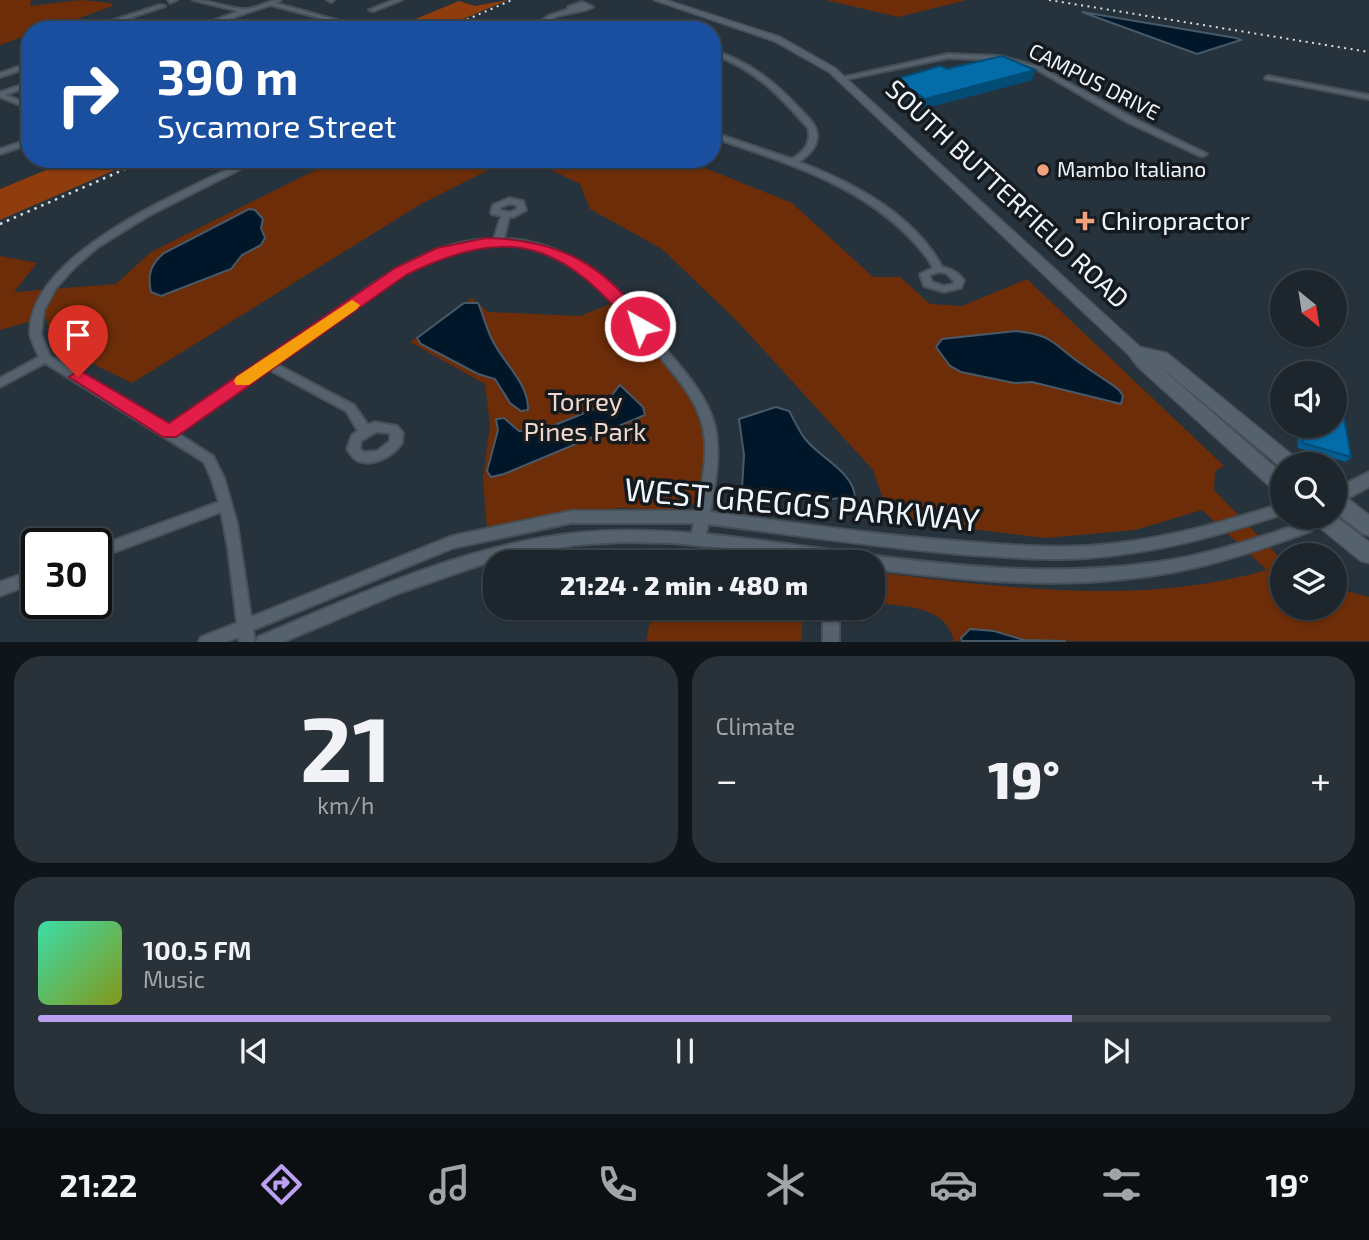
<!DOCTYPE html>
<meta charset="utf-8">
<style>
body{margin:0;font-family:"Exo 2",sans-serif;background:#2a3239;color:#f1f3f6;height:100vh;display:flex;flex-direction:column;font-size:26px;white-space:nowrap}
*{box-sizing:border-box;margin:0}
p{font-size:23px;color:#a0a5aa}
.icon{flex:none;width:38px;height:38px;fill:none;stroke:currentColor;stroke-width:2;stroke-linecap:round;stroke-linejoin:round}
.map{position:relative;height:642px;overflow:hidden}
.drawer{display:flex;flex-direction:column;gap:14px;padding:14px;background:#101519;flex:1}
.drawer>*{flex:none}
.top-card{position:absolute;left:21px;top:21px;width:700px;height:147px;border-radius:28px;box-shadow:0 2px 5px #0004,0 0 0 2px #3b4349;background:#1a4fa0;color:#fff;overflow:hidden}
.needle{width:46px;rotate:150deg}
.controls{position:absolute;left:1270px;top:270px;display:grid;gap:14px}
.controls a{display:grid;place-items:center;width:77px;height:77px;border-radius:50%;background:#1d262d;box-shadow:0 2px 5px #0004,0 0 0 2px #3b4349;font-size:35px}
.speed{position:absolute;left:21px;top:528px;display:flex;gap:14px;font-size:35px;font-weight:700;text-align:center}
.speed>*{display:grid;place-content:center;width:91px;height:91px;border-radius:50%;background:#1d262d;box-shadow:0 2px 5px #0004,0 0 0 2px #3b4349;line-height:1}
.speed .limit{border:4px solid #111;border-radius:10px;background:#fff;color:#111}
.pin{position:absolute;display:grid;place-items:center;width:60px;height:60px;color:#fff;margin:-72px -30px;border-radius:50% 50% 50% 0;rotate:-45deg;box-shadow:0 0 7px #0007}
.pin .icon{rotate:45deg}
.me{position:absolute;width:77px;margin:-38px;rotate:321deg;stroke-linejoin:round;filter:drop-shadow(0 0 5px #0008)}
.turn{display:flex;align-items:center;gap:24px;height:147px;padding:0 21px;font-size:32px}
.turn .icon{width:91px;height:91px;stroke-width:2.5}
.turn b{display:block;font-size:49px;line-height:60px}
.big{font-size:52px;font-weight:800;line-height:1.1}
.drawer .tile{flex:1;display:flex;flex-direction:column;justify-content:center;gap:10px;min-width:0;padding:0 24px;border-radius:28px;background:#2a3239}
.drawer .dial{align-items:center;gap:0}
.dial b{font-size:91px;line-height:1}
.song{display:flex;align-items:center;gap:21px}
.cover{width:84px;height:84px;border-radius:10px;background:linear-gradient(135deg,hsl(160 70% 55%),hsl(70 70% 35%))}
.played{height:7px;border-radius:4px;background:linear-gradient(90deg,#bca0f2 80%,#3b4349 80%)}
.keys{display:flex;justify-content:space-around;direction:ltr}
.heat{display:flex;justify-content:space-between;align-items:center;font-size:38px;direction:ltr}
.drawer .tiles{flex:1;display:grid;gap:14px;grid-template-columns:1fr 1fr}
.tile:last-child{grid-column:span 2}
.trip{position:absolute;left:483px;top:550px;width:402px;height:70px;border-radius:28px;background:#1d262d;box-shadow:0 2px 5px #0004,0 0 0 2px #3b4349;font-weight:800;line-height:70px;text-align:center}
.dock{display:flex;height:112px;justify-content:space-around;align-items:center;background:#0c0f12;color:#a0a5aa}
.dock .icon{width:49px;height:49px}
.dock .active{color:#bca0f2}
.dock b{font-size:32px;color:#f1f3f6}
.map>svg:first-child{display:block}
.green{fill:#6c2d08}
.forest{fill:#8f3d0d}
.water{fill:#00172a;stroke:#475a69;stroke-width:2}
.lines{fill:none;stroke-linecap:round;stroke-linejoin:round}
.minor-casing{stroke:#454f57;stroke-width:4}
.tertiary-casing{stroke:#454f57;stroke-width:4}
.secondary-casing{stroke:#454f57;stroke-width:3}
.minor{fill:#55616c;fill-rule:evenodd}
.tertiary{fill:#55616c;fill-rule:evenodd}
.secondary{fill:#55616c;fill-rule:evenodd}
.rail-far1{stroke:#d7dfe6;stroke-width:2;stroke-dasharray:2 4.5;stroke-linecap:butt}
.rail{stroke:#d7dfe6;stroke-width:2.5;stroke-dasharray:2.5 5;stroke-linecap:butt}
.wall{fill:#035d90}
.shaded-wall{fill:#034c76}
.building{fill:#046ca8;stroke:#034c76;stroke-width:2}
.route{fill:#e11d48;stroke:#92132f;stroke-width:2}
.slow{fill:#f59e0b}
.poi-dot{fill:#f1a17c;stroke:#151a1e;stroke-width:2.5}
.labels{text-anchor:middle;stroke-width:7;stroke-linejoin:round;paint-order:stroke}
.far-street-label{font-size:21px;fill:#eef5fc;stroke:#151a1e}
.far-poi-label{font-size:21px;fill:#eef5fc;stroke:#151a1e;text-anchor:start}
.street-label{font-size:26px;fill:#eef5fc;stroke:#151a1e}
.poi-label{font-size:26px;fill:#eef5fc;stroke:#151a1e;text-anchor:start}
.park-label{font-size:26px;fill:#f0d7cd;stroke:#151a1e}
.near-street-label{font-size:32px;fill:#eef5fc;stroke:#151a1e}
</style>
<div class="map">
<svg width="1369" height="642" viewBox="0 0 1369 642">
<rect width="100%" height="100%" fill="#27333c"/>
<path class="green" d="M0,0h31l-1,6 51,-6 30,3 2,3 -68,24h-15v4l-30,11z
M826,0h141l-69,17z
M338,159h344l110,44 81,74h27l30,27 32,2 65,-27 197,187 -9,5 -1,19 69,71v46h52v-19l34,9v44h-415c-8,-36 -51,-35 -81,-38v-31c129,15 267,35 394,-2l-65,-60 -67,20 -90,8 -155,-19 -17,-49 -135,-148 -76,-73 -72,-40 -10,-25 -33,-16 -53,-1 -73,37 -289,179c-25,-13 -84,-36 -86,-66l-46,13v-74l37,7 -23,29 102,-8 35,-32z
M472,298l16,14 92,4 36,-14c24,31 69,78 83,114 10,25 3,60 -2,86l-19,8 -56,-2 -54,4 -81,17 -4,-51 7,-53 -5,-41 -75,-42z
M666,552l124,10h-126z
M653,607h149v34h-156z"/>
<path class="forest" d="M508,0l-71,30h-48l70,-29 16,5z
M73,159h67l-140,61v-31z"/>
<path class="water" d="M1082,12l154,26 5,2 -44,14z
M249,209l6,1 8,9 -2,9 4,10 -4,7 -19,10 -11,14 -70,27 -10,-4c-4,-18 0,-28 13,-39z
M464,303h14c6,13 9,30 17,42 11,20 34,40 33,65l-7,1 -11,-8 -15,-24 -17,-5 -57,-30 -4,-6z
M1016,331c39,4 37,14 67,34 12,9 25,16 36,25l4,6 -2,8 -89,-22 -18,1 -53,-11 -11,-6 -14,-19 6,-8z
M620,385l23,22 2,8 -141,59 -13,3 -4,-6 11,-41 -2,-11 8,-1 15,13 19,1 56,-23 14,-9z
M776,407l13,4c6,10 10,21 17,29 17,20 47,32 49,57l-25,2 -88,-10 2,-34 -5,-36z
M970,629l24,2 30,9 42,1h-104l-1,-3z"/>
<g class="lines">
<defs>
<path id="minor" d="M168,0h9l-7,3z
M193,0c17,0 33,8 50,9 12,1 25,-9 38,-9l-6,3 65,18 -15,9h-8l15,-9 -62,-16 -50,17 26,8c-11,0 -19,-5 -29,-6 -9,0 -19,6 -29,6l51,-19z
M327,0h7l-3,2z
M394,0h8l-28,11 -5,-1z
M582,2l11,5c-11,6 -25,5 -38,10 -10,4 -15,13 -26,13l19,-14 21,-7 -1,-2z
M160,5l5,1 -71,24h-10z
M153,23l3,2 -1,1 -10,4h-10z
M651,25l13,4 1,1h-26z
M712,50c37,11 63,32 89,60 7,8 17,15 16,27 0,11 -10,19 -18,25 53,20 115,52 143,105 10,2 15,5 22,13l-3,8 -17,4 -20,-6 -4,-12 13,-6 -5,-9c-53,-71 -136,-94 -216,-122v-5l80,27c12,-8 20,-15 16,-31 -29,-33 -53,-59 -96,-74zM939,272l7,1 8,8 -1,3 -9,2 -12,-4 -2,-7z
M948,54l52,2 40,11 95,52 72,35 -4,2h-3l-71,-33 -93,-54 -36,-9 -52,-2 -105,22 -3,-2z
M30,63v4l-30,10v-4z
M1268,76l101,19v4l-103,-20 -1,-1z
M30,82v4l-25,9 25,9v5l-30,-12v-5z
M30,139v5l-30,10v-5z
M249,159h11l-112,57 -50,31 -23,20 -19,21 -12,22 -3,24 9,22 117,72c45,-31 89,-61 133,-92 58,-40 120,-97 194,-97l7,-23 -9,-2 -1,-2 2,-7 16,-7 14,3 3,9 -12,7h-5l-5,22c70,0 118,59 159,107 20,24 45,50 52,81 6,28 0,58 -5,85 86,11 172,24 259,30 39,3 78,6 117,4 68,-4 133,-22 197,-43v11c-65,22 -127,39 -196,44 -38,3 -78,-1 -116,-3 -88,-7 -176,-20 -263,-31l-2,10c159,17 321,55 481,23 38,-8 75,-20 112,-33l-1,-8h14l1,11 -2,4c-41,15 -81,29 -123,38 -102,23 -212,13 -315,0v-7h-51l-98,-14 -51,-5 -51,-1 -47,3 -47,8 -45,11 -84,29 -116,49h-27l2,-5c102,-43 207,-92 318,-104 39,-4 77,-3 116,0l2,-10h-123l-118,25 -200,82 2,12h-16v-5l-13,5h-27l2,-5 36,-14 -9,-75 -7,-36 -125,47v-12l123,-45 -8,-24 -7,-16 -159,-99 -45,24v-9l39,-21c-3,-8 -9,-17 -9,-26 1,-80 158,-141 219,-172zM510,204l6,1 1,4 -7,3 -10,-2 1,-3zM481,244c19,0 39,0 58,7 50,18 83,60 116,100 18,22 41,46 48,76 6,28 -1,57 -7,84h-125l-119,25 -201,81 -14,-94 -13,-45 -11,-22 -36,-23 91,-64 78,42 12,20 -6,4 -5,14c3,4 6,10 11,12 16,6 35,-5 44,-18l1,-10 -6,-7 -23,-4 -6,3 -14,-20 -78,-41 129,-92 46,-21zM376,432l14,1v8l-13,10 -14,1 -3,-4 1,-7z
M37,569v13l-37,14v-14z
M823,607h16v35h-16z"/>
<path id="tertiary" d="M1369,472v15l-34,18v-16z"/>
<path id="secondary" d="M654,0h12l114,37 55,31 305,279 27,6 130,106 2,5h-16v5l-131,-109 131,114v20l-7,-2 -138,-125 -9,-12 -300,-283 -55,-31z
M1335,492l7,2 27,21v21l-7,-3 -27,-21z
M1310,516h25l34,26v21l-8,-2 -48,-39z"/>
</defs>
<use href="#minor" class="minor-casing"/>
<use href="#tertiary" class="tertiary-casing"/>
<use href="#secondary" class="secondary-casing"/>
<use href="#minor" class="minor"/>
<use href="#tertiary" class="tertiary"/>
<use href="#secondary" class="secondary"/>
<path class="rail-far1" d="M1049,0l320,52
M443,30l69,-30"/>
<path class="rail" d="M0,224l148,-65"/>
</g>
<path class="wall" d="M947,69l85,11 -110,29 -27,-19 1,-11z
M1296,425h39l16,32 -5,5 -48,-14z"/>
<path class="shaded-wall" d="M1035,70l-3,10 -110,29 3,-10z"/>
<path class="building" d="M1002,56l33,14 -110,29 -29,-20 44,-13 7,3z
M1335,404l7,2 9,51 -48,-14 -3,-18h35z"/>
<path class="route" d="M486,238c73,1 121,27 162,88l-3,3h-11c-72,-87 -124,-105 -228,-54l-230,162h-13l-94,-60 9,-6 6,2 85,50 226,-155 42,-20z"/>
<path class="slow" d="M352,300l8,5 -3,4 -108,76h-13l-2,-4 2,-4z"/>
<g class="poi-dot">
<circle cx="1043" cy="170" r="7"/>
<path d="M1081.5 210.5h7v7h7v7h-7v7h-7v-7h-7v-7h7z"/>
</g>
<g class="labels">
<g class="far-street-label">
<text transform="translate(1094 82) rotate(27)" y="7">CAMPUS DRIVE</text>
</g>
<g class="far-poi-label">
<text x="1057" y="177">Mambo Italiano</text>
</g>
<g class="street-label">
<text transform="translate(1007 194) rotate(43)" y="9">SOUTH BUTTERFIELD ROAD</text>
</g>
<g class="poi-label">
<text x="1101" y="230">Chiropractor</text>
</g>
<g class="park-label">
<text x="585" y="411">Torrey<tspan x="585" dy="30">Pines Park</tspan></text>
</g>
<g class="near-street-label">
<text transform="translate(802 505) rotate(5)" y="11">WEST GREGGS PARKWAY</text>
</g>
</g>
</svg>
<div class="controls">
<a><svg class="needle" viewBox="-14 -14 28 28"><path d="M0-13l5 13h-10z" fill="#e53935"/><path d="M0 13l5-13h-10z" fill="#a0a5aa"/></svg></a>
<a><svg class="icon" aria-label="sound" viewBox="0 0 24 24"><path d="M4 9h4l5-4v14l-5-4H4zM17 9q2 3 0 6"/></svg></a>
<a><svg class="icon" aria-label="search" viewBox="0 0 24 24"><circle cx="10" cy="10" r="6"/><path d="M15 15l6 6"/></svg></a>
<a><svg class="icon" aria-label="layers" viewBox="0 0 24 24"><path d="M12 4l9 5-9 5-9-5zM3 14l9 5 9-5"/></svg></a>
</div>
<div class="speed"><div class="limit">30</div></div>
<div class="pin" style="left:78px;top:377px;background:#d93025"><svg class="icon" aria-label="arrive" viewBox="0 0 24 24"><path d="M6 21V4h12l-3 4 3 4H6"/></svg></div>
<svg class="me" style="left:640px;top:326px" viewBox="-20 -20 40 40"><circle r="17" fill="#e11d48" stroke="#fff" stroke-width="3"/><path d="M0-11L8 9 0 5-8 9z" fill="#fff"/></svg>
<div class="trip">21:24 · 2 min · 480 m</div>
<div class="top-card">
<div class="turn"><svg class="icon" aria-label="right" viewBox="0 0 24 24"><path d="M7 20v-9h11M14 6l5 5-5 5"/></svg><div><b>390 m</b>Sycamore Street</div></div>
</div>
</div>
<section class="drawer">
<div class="tiles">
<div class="tile dial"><b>21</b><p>km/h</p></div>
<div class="tile"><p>Climate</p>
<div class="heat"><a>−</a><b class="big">19°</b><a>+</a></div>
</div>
<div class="tile">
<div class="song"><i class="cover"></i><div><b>100.5 FM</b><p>Music</p></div></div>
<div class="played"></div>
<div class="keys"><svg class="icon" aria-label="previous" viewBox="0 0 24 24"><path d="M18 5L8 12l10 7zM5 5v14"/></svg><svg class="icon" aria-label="pause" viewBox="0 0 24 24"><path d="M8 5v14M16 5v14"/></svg><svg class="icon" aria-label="next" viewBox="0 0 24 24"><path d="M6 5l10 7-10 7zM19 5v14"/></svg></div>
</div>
</div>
</section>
<nav class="dock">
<b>21:22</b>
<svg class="icon active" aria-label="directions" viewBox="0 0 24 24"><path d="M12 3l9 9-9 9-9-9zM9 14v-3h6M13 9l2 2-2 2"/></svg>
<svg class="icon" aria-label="music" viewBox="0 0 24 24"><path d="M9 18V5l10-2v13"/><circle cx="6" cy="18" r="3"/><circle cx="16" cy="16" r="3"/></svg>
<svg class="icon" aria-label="phone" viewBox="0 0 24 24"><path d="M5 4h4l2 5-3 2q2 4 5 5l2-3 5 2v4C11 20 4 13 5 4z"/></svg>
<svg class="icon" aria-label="climate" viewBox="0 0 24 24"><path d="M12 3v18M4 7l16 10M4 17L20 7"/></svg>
<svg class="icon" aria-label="car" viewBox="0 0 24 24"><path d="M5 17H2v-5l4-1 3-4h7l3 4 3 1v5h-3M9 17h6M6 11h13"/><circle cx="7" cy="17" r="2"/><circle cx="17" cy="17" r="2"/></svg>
<svg class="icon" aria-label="filters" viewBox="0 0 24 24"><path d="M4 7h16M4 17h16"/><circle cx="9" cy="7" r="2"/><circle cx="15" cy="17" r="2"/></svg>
<b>19°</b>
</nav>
